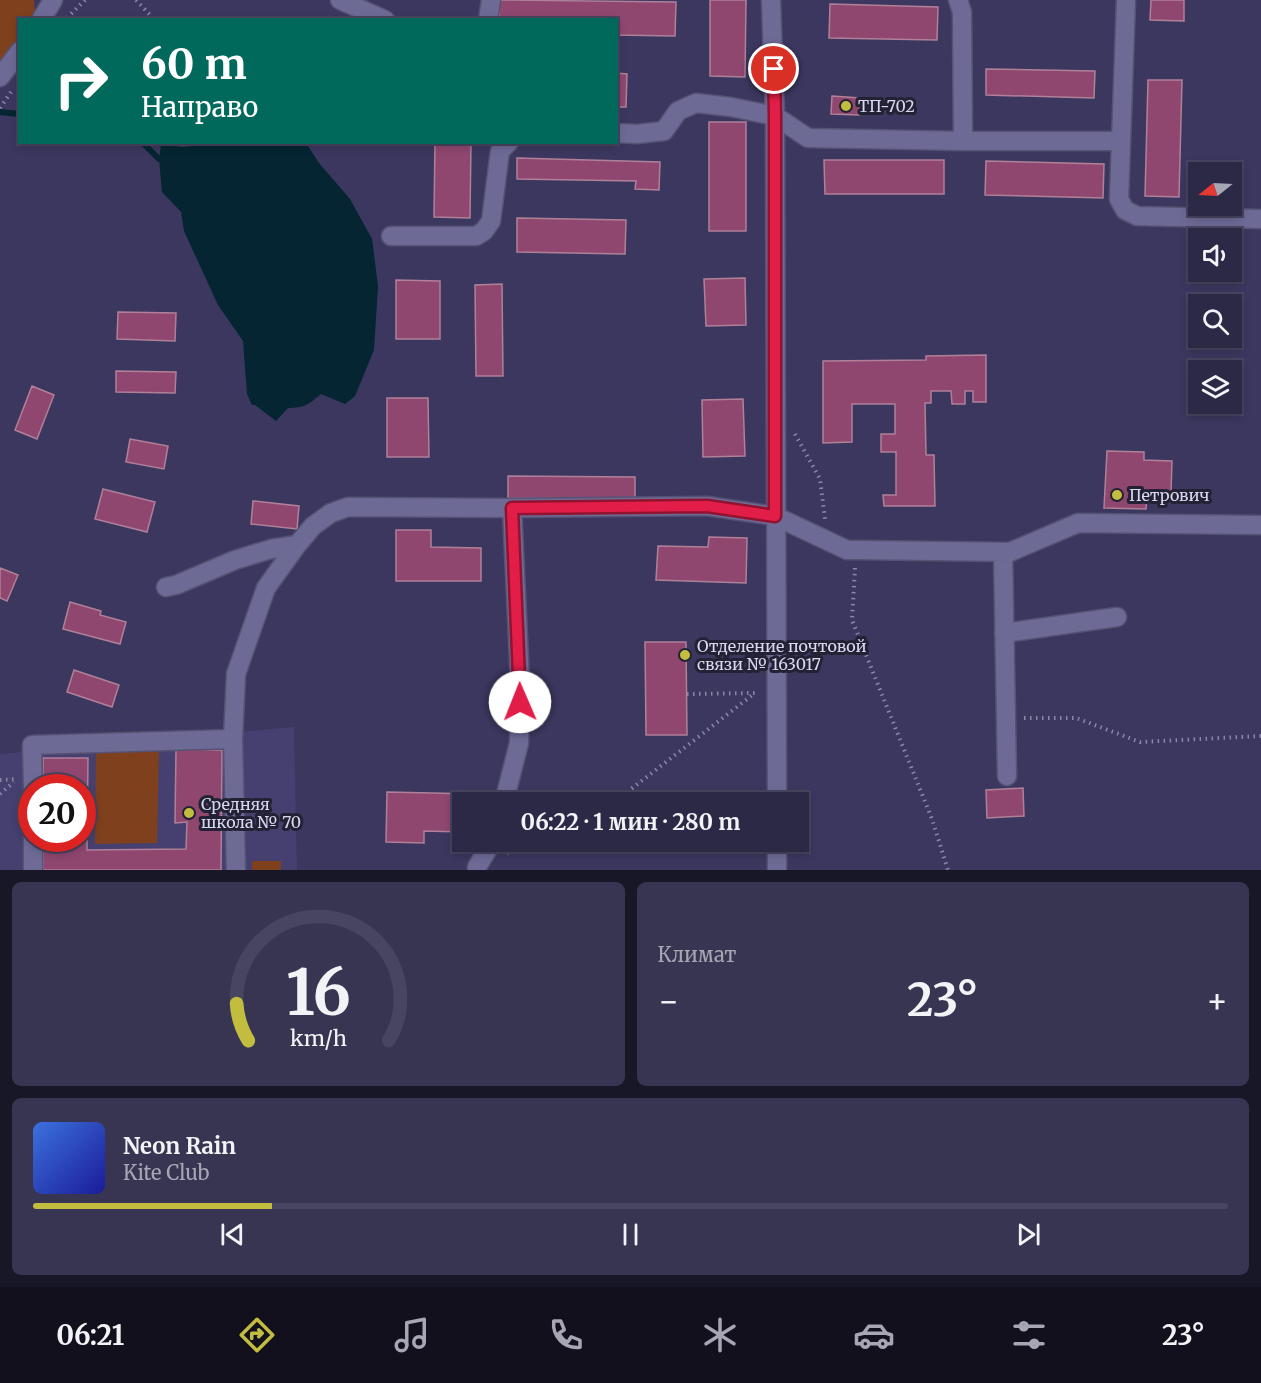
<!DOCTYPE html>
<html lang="ru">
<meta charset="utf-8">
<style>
body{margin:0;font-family:Merriweather,serif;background:#383552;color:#f1f3f6;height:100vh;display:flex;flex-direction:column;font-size:22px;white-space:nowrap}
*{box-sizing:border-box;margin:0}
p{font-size:20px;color:#a6a6b4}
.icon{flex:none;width:33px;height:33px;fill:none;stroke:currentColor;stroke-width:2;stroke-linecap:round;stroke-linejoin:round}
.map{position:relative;height:870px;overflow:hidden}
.side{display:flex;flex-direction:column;gap:12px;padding:12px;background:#181727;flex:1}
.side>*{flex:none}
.banner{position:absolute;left:18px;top:18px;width:600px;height:126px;border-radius:0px;box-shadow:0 3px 9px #0003,0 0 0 2px #484560;background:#00695c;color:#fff;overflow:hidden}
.needle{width:39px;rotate:252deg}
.buttons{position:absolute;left:1188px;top:162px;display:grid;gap:12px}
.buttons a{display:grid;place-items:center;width:54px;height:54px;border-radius:0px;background:#2c2947;box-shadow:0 3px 9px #0003,0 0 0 2px #484560;font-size:30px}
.speed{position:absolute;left:18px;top:774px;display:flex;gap:12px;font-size:30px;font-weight:700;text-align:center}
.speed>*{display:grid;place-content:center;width:78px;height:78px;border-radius:50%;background:#2c2947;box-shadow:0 3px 9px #0003,0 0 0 2px #484560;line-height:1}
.speed .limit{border:9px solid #d22;background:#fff;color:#111}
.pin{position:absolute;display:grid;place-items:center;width:51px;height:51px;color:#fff;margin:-26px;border:3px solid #fff;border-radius:50%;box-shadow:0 2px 6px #0007}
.me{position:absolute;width:66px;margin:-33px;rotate:359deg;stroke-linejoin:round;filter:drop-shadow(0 0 4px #0008)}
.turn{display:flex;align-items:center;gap:21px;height:126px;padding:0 24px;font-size:27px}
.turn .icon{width:78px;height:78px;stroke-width:2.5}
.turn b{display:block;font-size:42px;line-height:51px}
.big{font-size:45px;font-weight:700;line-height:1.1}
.side .card{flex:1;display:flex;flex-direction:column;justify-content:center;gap:9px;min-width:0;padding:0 21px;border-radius:9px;background:#383552}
.side .dial{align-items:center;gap:0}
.dial svg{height:156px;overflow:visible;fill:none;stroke:#484560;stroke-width:7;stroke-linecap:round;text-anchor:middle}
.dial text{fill:#f1f3f6;stroke:none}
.song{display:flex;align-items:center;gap:18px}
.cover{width:72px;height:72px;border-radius:9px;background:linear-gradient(135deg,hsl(220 70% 55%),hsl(240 70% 35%))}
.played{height:6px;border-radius:3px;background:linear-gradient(90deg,#c2bd3f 20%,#484560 20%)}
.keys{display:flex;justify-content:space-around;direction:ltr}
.heat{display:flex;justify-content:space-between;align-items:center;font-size:33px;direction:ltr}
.side .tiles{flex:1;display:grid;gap:12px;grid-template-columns:1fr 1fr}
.card:last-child{grid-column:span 2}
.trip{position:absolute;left:452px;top:792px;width:357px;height:60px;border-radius:0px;background:#2c2947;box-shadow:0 3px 9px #0003,0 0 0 2px #484560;font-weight:700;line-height:60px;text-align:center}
.tabs{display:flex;height:96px;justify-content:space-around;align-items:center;background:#12101c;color:#a6a6b4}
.tabs .icon{width:42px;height:42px}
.tabs .selected{color:#c2bd3f}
.tabs b{font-size:27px;color:#f1f3f6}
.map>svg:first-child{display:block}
.built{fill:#45406f;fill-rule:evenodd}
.green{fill:#7f401d}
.water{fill:#042531}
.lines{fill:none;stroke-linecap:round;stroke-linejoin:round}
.stream{stroke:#042531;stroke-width:6}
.building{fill:#8f4770;stroke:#b08099;stroke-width:1.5}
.minor-casing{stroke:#565274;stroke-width:21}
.path{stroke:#8a88a8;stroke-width:4;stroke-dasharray:1.5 4.5;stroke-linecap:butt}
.minor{stroke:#6d6a96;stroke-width:18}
.route-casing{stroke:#92132f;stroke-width:15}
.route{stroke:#e11d48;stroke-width:10}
.poi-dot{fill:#c2bd3f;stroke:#232234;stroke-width:2}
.labels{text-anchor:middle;stroke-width:6;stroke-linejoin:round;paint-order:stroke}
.poi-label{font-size:16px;fill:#d9d8f1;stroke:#232234;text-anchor:start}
</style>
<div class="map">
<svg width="1261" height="870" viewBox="0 0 1261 870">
<rect width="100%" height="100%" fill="#3b375f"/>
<path class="built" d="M294,727l3,143h-297v-116zM32,788h50v50h-50z"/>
<path class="green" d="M0,0h34l1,12 -4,7 -11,1v26l-20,22z
M159,746l-2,97 -62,1 1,-96z
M252,861h29v9h-29z"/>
<path class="water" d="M210,142l96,1 13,20 31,36 22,40 6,47 -4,64 -19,46 -10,8 -24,-10c-12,10 -16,14 -33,14l-12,13 -21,-16h-3l-5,-11 -4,-53 -25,-36 -34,-74 -3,-19 -19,-20 -3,-33 2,-14 23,2 24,-3z"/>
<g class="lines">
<path class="stream" d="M0,112l20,2
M142,142l17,17"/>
</g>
<path class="building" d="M499,0l177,2 -1,34 -59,-1v-15h-117z
M710,0h36l-1,77 -35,-1z
M1151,0h33v21l-34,-1z
M830,4l108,3 -1,33 -108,-2z
M986,69l109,2 -1,27 -108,-3z
M616,73l11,1 -1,33h-10z
M1148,80h34l-3,117 -34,-1z
M832,96l28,2 -1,17 -28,-1z
M709,122h37v109h-37z
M435,142h36l-1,76 -36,-1z
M517,158l143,4 -1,28 -24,-1 1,-8 -119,-2z
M824,160h120v34h-119z
M986,161l118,3 -1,34 -118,-3z
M517,218l109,2 -1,34 -108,-2z
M745,278l1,47 -40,1 -2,-47z
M396,280l44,1v58h-44z
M502,284l1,92h-27l-1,-91z
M118,312l58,1 -1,28 -58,-2z
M986,355v47h-13v-11h-8v13h-13l-1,-13h-20v12h-6l1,52h8l1,51h-51l-1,-11h13v-43h-15v-18h14v-30h-43v38l-29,1v-82l103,-1v-4z
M116,371l60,1 -1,21 -59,-1z
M32,386l22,9 -17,44 -22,-9z
M387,398h41l1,59h-42z
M743,399l2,57 -42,1 -1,-57z
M130,439l38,7 -4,23 -38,-7z
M1107,451l37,1v8l28,1 -1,31 -24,-1 -1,18 -42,-1z
M508,476l127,1v22l-127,-1z
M103,489l52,13 -8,30 -52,-13z
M253,501l46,5 -2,23 -46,-5z
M396,530h35v17l50,1v33h-85z
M709,537l38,1 -1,45 -90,-3 2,-34 50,1z
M0,568l18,7 -11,26 -7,-3z
M70,602l31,9 -1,4 26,7 -6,22 -57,-15z
M645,642h41l1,93h-41z
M74,670l45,15 -7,22 -45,-15z
M176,749l46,1 -1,120h-178v-32h39v-50h-39v-30h45l-1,92 99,-1 1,-27 -12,1z
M1023,788l1,28 -37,2 -1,-28z
M387,792l89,2v8h-14v30l-38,-1v12l-38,-1z
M757,794v8h-83l-1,-6z"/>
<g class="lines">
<defs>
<path id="minor" d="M340,0l45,20
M771,0l4,116 2,686
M958,0l4,12 1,129
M1126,0l-7,199 6,11 12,6 124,3
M41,20l12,-20
M488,20l3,-20
M0,77l20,-26
M616,133l21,1 27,-3 14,-20 18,-8 35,4 44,9 33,22 155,3h158
M391,236h85l8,-5 7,-10 9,-70 9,-9
M1003,552l4,224
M166,587l10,-2 59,-25 36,-11 26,-4
M1004,633l113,-16
M33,788l-1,-43 201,-6
M504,802l15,-59 1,-62 -8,-173
M33,838v32
M236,870l-3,-131 3,-65 30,-86 31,-43 16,-19 18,-13 17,-6 164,1 195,-2 68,10 72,34h9l154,2 68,-29 183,2
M477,870v-3l15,-25
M777,870v-28"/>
</defs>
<use href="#minor" class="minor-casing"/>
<path class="path" d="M136,0l19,20
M67,18l18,-18
M0,108l11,-16
M795,434l25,45 5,40
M855,568l-3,52 80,199 16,51
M687,694l68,-1
M1024,718h52l64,24 121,-6
M0,780l16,-1
M0,794l14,-12
M612,802l5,-2 138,-107
M507,853l24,-11"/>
<use href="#minor" class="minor"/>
</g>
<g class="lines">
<defs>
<path id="route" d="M520,702l-8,-194 195,-2 68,10v-400l-1,-47"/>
</defs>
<use href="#route" class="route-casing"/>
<use href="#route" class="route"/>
</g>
<g class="poi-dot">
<circle cx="846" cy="106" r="6"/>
<circle cx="1117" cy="495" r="6"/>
<circle cx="685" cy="655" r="6"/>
<circle cx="189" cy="813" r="6"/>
</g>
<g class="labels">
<g class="poi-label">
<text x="858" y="112">ТП-702</text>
<text x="1129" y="501">Петрович</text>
<text x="697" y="652">Отделение почтовой<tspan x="697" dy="18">связи № 163017</tspan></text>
<text x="201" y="810">Средняя<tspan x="201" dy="18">школа № 70</tspan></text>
</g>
</g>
</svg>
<div class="buttons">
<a><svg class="needle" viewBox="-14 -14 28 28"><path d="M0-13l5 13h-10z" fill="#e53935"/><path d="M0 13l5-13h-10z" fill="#a6a6b4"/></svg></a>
<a><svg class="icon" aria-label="sound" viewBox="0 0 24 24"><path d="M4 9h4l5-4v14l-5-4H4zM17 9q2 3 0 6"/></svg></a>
<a><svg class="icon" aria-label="search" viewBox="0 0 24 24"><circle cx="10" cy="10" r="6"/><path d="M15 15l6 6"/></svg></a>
<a><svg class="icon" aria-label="layers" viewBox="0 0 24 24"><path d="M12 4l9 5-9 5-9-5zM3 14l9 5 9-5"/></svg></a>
</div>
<div class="speed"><div class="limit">20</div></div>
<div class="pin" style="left:774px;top:69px;background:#d93025"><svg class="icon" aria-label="arrive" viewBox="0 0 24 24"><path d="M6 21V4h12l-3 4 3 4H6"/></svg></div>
<svg class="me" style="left:520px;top:702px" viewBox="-20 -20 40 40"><circle r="19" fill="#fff"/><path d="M0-13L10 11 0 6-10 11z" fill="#e11d48"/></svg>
<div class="trip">06:22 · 1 мин · 280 m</div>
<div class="banner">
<div class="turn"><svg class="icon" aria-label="right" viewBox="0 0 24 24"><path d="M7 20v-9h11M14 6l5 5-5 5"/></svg><div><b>60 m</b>Направо</div></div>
</div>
</div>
<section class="side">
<div class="tiles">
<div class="card dial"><svg viewBox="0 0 100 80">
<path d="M14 69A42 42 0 1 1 86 69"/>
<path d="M14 69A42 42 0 0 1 8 50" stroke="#c2bd3f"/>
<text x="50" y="56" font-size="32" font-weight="700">16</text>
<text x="50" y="72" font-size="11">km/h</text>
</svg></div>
<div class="card"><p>Климат</p>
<div class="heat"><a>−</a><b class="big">23°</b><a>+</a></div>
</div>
<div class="card">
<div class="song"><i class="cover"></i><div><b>Neon Rain</b><p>Kite Club</p></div></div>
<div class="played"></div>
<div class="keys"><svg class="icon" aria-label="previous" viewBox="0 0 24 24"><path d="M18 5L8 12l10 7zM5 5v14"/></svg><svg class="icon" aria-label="pause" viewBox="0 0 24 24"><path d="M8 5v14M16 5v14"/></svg><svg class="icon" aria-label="next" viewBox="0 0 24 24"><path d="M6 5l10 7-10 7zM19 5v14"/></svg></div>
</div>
</div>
</section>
<nav class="tabs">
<b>06:21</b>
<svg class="icon selected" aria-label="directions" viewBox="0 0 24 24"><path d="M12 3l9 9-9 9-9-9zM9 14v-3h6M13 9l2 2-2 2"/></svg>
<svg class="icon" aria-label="music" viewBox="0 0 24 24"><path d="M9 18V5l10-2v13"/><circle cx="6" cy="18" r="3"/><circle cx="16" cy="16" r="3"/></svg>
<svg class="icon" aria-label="phone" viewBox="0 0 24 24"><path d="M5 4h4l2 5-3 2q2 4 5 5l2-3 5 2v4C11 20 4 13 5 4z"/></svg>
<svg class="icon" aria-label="climate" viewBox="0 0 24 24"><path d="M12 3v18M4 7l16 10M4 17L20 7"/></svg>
<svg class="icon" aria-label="car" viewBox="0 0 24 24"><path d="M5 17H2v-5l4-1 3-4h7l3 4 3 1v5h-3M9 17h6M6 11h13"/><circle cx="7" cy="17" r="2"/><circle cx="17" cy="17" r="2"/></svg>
<svg class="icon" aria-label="filters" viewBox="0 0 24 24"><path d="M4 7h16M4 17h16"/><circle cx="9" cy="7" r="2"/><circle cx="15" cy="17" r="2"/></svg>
<b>23°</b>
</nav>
